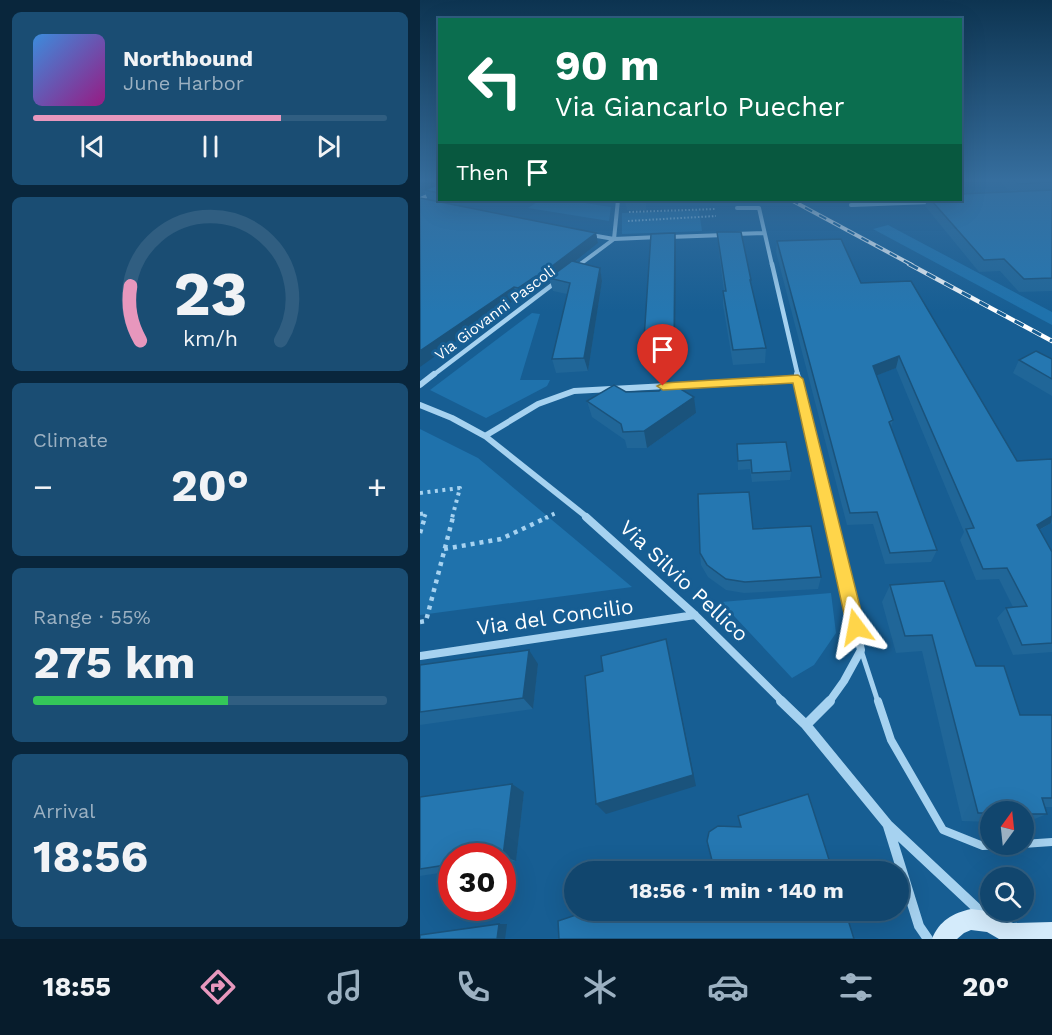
<!DOCTYPE html>
<meta charset="utf-8">
<style>
body{margin:0;font-family:"Work Sans",sans-serif;background:#1a4d73;color:#f1f3f6;height:100vh;display:flex;flex-direction:column;font-size:22px;white-space:nowrap}
*{box-sizing:border-box;margin:0}
p{font-size:20px;color:#9cb1c2}
.icon{flex:none;width:33px;height:33px;fill:none;stroke:currentColor;stroke-width:2;stroke-linecap:round;stroke-linejoin:round}
.map{position:relative;flex:1;overflow:hidden}
.panel{display:flex;flex-direction:column;gap:12px;padding:12px;background:#09263c;width:420px}
.panel>*{flex:none}
.hud{position:absolute;left:18px;top:18px;width:524px;height:183px;border-radius:0px;box-shadow:0 6px 24px #0002,0 0 0 2px #305e81;background:#0b6e4f;color:#fff;overflow:hidden}
.needle{width:39px;rotate:15deg}
.controls{position:absolute;left:560px;top:801px;display:grid;gap:12px}
.controls a{display:grid;place-items:center;width:54px;height:54px;border-radius:50%;background:#11466e;box-shadow:0 6px 24px #0002,0 0 0 2px #305e81;font-size:30px}
.speed{position:absolute;left:18px;top:843px;display:flex;gap:12px;font-size:30px;font-weight:700;text-align:center}
.speed>*{display:grid;place-content:center;width:78px;height:78px;border-radius:50%;background:#11466e;box-shadow:0 6px 24px #0002,0 0 0 2px #305e81;line-height:1}
.speed .limit{border:9px solid #d22;background:#fff;color:#111}
.pin{position:absolute;display:grid;place-items:center;width:51px;height:51px;color:#fff;margin:-62px -26px;border-radius:50% 50% 50% 0;rotate:-45deg;box-shadow:0 0 6px #0007}
.pin .icon{rotate:45deg}
.me{position:absolute;width:66px;margin:-33px;rotate:347deg;stroke-linejoin:round;filter:drop-shadow(0 0 4px #0008)}
.turn{display:flex;align-items:center;gap:21px;height:126px;padding:0 18px;font-size:27px}
.turn .icon{width:78px;height:78px;stroke-width:2.5}
.turn b{display:block;font-size:42px;line-height:51px}
.then{display:flex;align-items:center;height:57px;padding:0 18px;background:#0003;gap:12px;font-size:22px}
.big{font-size:45px;font-weight:700;line-height:1.1}
.panel .tile{flex:1;display:flex;flex-direction:column;justify-content:center;gap:9px;min-width:0;padding:0 21px;border-radius:9px;background:#1a4d73}
.panel .dial{align-items:center;gap:0}
.dial svg{height:156px;overflow:visible;fill:none;stroke:#305e81;stroke-width:7;stroke-linecap:round;text-anchor:middle}
.dial text{fill:#f1f3f6;stroke:none}
.song{display:flex;align-items:center;gap:18px}
.cover{width:72px;height:72px;border-radius:9px;background:linear-gradient(135deg,hsl(210 70% 55%),hsl(310 70% 35%))}
.played{height:6px;border-radius:3px;background:linear-gradient(90deg,#e797bd 70%,#305e81 70%)}
.keys{display:flex;justify-content:space-around;direction:ltr}
.heat{display:flex;justify-content:space-between;align-items:center;font-size:33px;direction:ltr}
.charge{height:9px;border-radius:4px;background:linear-gradient(90deg,#34c759 55%,#305e81 0)}
.trip{position:absolute;left:144px;top:861px;width:345px;height:60px;border-radius:30px;background:#11466e;box-shadow:0 6px 24px #0002,0 0 0 2px #305e81;font-weight:700;line-height:60px;text-align:center}
.tab-bar{display:flex;height:96px;justify-content:space-around;align-items:center;background:#071c2c;color:#9cb1c2}
.tab-bar .icon{width:42px;height:42px}
.tab-bar .active{color:#e797bd}
.tab-bar b{font-size:27px;color:#f1f3f6}
main{display:flex;flex:1;min-height:0}
.map>svg:first-child{display:block}
.green{fill:#1f72ac}
.lines{fill:none;stroke-linecap:round;stroke-linejoin:round}
.path-far2{stroke:#a6d2f0;stroke-width:2;stroke-dasharray:1.5 2;stroke-linecap:butt}
.path-far1{stroke:#a6d2f0;stroke-width:4;stroke-dasharray:3 4.5;stroke-linecap:butt}
.path{stroke:#a6d2f0;stroke-width:4.5;stroke-dasharray:4 5;stroke-linecap:butt}
.lane-far1{stroke:#a6d2f0;stroke-width:5}
.lane{stroke:#a6d2f0;stroke-width:8}
.street-far4{stroke:#a6d2f0;stroke-width:4}
.street-far3{stroke:#a6d2f0;stroke-width:4.5}
.street-far2{stroke:#a6d2f0;stroke-width:6}
.street-far1{stroke:#a6d2f0;stroke-width:8}
.street{stroke:#a6d2f0;stroke-width:10}
.secondary{fill:#d4ebfb;fill-rule:evenodd}
.rail-far1-casing{stroke:#fff;stroke-width:4}
.rail-casing{stroke:#fff;stroke-width:4.5}
.rail-far1{stroke:#175e93;stroke-width:2;stroke-dasharray:8;stroke-linecap:butt}
.rail{stroke:#175e93;stroke-width:3;stroke-dasharray:10;stroke-linecap:butt}
.wall{fill:#206698}
.shaded-wall{fill:#1a537c}
.building{fill:#2577b1;stroke:#1a537c;stroke-width:1.5}
.route{fill:#ffd54a;stroke:#a68a30;stroke-width:1.5}
.labels{text-anchor:middle;stroke-width:6;stroke-linejoin:round;paint-order:stroke}
.far-street-label{font-size:15px;fill:#fff;stroke:#175e93}
.near-street-label{font-size:21px;fill:#fff;stroke:#175e93}
</style>
<main>
<section class="panel">
<div class="tile">
<div class="song"><i class="cover"></i><div><b>Northbound</b><p>June Harbor</p></div></div>
<div class="played"></div>
<div class="keys"><svg class="icon" aria-label="previous" viewBox="0 0 24 24"><path d="M18 5L8 12l10 7zM5 5v14"/></svg><svg class="icon" aria-label="pause" viewBox="0 0 24 24"><path d="M8 5v14M16 5v14"/></svg><svg class="icon" aria-label="next" viewBox="0 0 24 24"><path d="M6 5l10 7-10 7zM19 5v14"/></svg></div>
</div>
<div class="tile dial"><svg viewBox="0 0 100 80">
<path d="M14 69A42 42 0 1 1 86 69"/>
<path d="M14 69A42 42 0 0 1 9 41" stroke="#e797bd"/>
<text x="50" y="56" font-size="32" font-weight="700">23</text>
<text x="50" y="72" font-size="11">km/h</text>
</svg></div>
<div class="tile"><p>Climate</p>
<div class="heat"><a>−</a><b class="big">20°</b><a>+</a></div>
</div>
<div class="tile"><p>Range · 55%</p><b class="big">275 km</b><div class="charge"></div></div>
<div class="tile"><p>Arrival</p><b class="big">18:56</b></div>
</section>
<div class="map">
<svg width="632" height="939" viewBox="0 0 632 939">
<rect width="100%" height="100%" fill="#175e93"/>
<path class="green" d="M120,200h25l46,7 -2,14 -81,-13z
M279,210l3,21 -80,3v-21z
M468,225l164,87v13l-179,-96z
M112,313l8,1 -20,66h30l-3,6 -61,32 -56,-28z
M0,429l58,29 154,129 -212,28z
M411,593l5,40 -22,32 -22,13 -71,-76z"/>
<g class="lines">
<path class="path-far2" d="M209,212l87,-3
M208,221l88,-5"/>
<path class="path-far1" d="M0,493l40,-5 -8,30
M0,514l6,-1 -2,5
M125,518l13,-6"/>
<path class="path" d="M0,533l5,-16
M24,549l57,-10 47,-22
M0,622l6,-1 27,-104"/>
<path class="lane-far1" d="M441,650l17,52"/>
<path class="lane" d="M458,701l13,39 52,90 40,16 33,-2
M603,844l29,-2"/>
<path class="street-far4" d="M431,205l80,-3
M317,208h22l13,57
M315,234l29,-1
M171,235l23,4 45,-2
M249,237l56,-2
M159,265l35,-26 4,-39"/>
<path class="street-far3" d="M352,264l26,112
M157,267l4,-3
M12,376l124,-94"/>
<path class="street-far2" d="M377,374l34,144
M0,385l14,-11
M0,405l32,13 33,18 103,82
M65,436l53,-32 36,-13 224,-12"/>
<path class="street-far1" d="M166,517l109,98 88,87
M0,656l275,-41
M409,702l15,-21 17,-31 -31,-133"/>
<path class="street" d="M361,701l25,24 82,100 95,89
M386,725l24,-24
M468,826l31,100 9,13"/>
<path class="secondary" d="M20,188v5l-20,8v-4z
M551,909l16,2 26,12 39,-1v17h-53l-12,-7 -16,-2 -7,3 -7,6h-25c7,-18 21,-26 39,-30z"/>
<defs>
<path id="rail-far1" d="M371,200l121,65"/>
<path id="rail" d="M489,264l143,77"/>
</defs>
<use href="#rail-far1" class="rail-far1-casing"/>
<use href="#rail" class="rail-casing"/>
<use href="#rail-far1" class="rail-far1"/>
<use href="#rail" class="rail"/>
</g>
<path class="wall" d="M0,179h20v21h98l-94,3 152,30 2,10 -23,19 25,6 2,13 -14,90 -32,2 -4,-14 15,-65 -14,-3 -3,-10 -8,7 -3,-1 -17,13 -5,-2 -89,-98 -3,-7 -5,2z
M577,179h55v112l-33,1 -19,-21 -21,1 -54,-66 2,-6h33l51,-8z
M165,200h29v1l-20,1v-2z
M201,200h108v2l-83,1v7h-19l-2,-9h-3z
M297,232l34,48v7l15,61 -1,15 -32,2 -10,-60v-14h1l-6,-46z
M357,241l84,42 156,178 35,-2v66l-1,-2 -11,7 12,22v100l-39,3 -16,-37 9,-10 7,-1 -14,-28 -23,1 -16,-40 4,-8 -68,-164 -19,7 16,45 -2,7 46,123 -6,12 -46,2 -12,-40 -26,1 -71,-273z
M256,246l-1,121 -30,1 -2,-14z
M632,359v37l-39,-23 6,-13z
M206,392l70,21 -49,35h-20l-2,-8 -33,-23 -5,-16z
M317,444l54,27 -1,9 -38,2 -2,-13 -12,1z
M333,529l68,48 -3,12 -74,4 -18,-3 -18,-13 -7,-12 -1,-12z
M470,585l86,81 44,49h32v92h-7l2,7 -20,8h-4v-10h-33v10l-28,-1 -40,-170 -26,2 -14,-51z
M118,664l-5,45 -113,16v-60z
M104,792l-8,69 -14,2v-7h-50v15l-32,5v-79z"/>
<path class="shaded-wall" d="M9,179h9l2,7 -16,4 1,3 -5,2v-12z
M176,233l2,10 -45,36 -4,-1 1,3 -8,7 -3,-12z
M255,233l1,13 -1,121 -1,-15z
M180,268l2,13 -14,90 -4,-13z
M116,276l3,11 -17,13 -4,-12z
M94,287l3,11 -97,69v-16z
M479,356l-3,12 -26,10 3,-12z
M274,397l2,16 -49,35 -3,-17z
M632,516l-1,7 -23,13 9,-11z
M246,639l30,147 -90,28 -10,-10z
M109,650l9,14 -5,45 -10,-11z
M92,784l12,8 -8,69 -13,-5z
M79,924h8l-2,15h-8z"/>
<path class="building" d="M0,179h9l-9,4z
M17,179h3v14l-16,-3 14,-5z
M593,179h39v3l-34,2z
M632,190v88l-28,1 -20,-20 -20,1 -53,-60h29v-6z
M0,198l176,35 -57,43h-3l-18,12 -4,-1 -94,64z
M297,232h24l10,48h-1l16,68 -33,2 -10,-59h3z
M255,233l-1,119 -31,2 8,-120z
M421,239l20,44 50,-2 106,180 35,-2v57l-15,9 15,27v91l-30,2 -16,-37 21,-2 -20,-38 -24,1 -17,-40 8,-1 -75,-172 -26,10 20,54 -4,2 48,128 -47,3 -13,-41 -27,1 -73,-272z
M152,261l28,7 -16,90 -32,1 18,-76 -21,-5z
M616,351l16,8v20l-33,-19z
M249,382l25,15 -50,34 -21,1 -2,-8 -34,-23 27,-16 12,7 33,-1z
M366,442l5,29 -39,2 -1,-13 -13,1 -1,-17z
M329,492l4,37 58,-3 10,51 -76,5 -19,-3 -19,-14 -7,-12 -2,-59z
M524,581l32,85h28l16,49h32v83h-10l5,16h-24v-2h-33v1h-12l-46,-178 -27,1 -15,-51z
M246,639l27,136 -97,29 -11,-128 18,-5 -2,-15z
M109,650l-6,48 -103,14v-47z
M92,784l-9,72h-51v8l-32,5v-72z
M388,794l25,78h-118l-8,-31 2,-9 9,-6 23,1 -3,-11z
M165,910h260l9,29h-295l-1,-18 27,-9z
M79,924l-2,15h-77v-4z"/>
<linearGradient id="sky" x2="0" y2="1"><stop stop-color="#0d3451"/><stop offset="0.58" stop-color="#366e9e"/><stop offset="1" stop-color="#366e9e" stop-opacity="0"/></linearGradient>
<rect width="632" height="311" fill="url(#sky)"/>
<path class="route" d="M378,375l5,4 62,248 -3,6 -6,2 -6,-2 -3,-6 -54,-244 -130,7 -6,-4 6,-3z"/>
<g class="labels">
<g class="far-street-label">
<text transform="translate(75 313) rotate(-37)" y="5">Via Giovanni Pascoli</text>
</g>
<g class="near-street-label">
<text transform="translate(264 581) rotate(43)" y="7">Via Silvio Pellico</text>
<text transform="translate(135 617) rotate(-8)" y="7">Via del Concilio</text>
</g>
</g>
</svg>
<div class="controls">
<a><svg class="needle" viewBox="-14 -14 28 28"><path d="M0-13l5 13h-10z" fill="#e53935"/><path d="M0 13l5-13h-10z" fill="#9cb1c2"/></svg></a>
<a><svg class="icon" aria-label="search" viewBox="0 0 24 24"><circle cx="10" cy="10" r="6"/><path d="M15 15l6 6"/></svg></a>
</div>
<div class="speed"><div class="limit">30</div></div>
<div class="pin" style="left:243px;top:386px;background:#d93025"><svg class="icon" aria-label="arrive" viewBox="0 0 24 24"><path d="M6 21V4h12l-3 4 3 4H6"/></svg></div>
<svg class="me" style="left:436px;top:627px" viewBox="-20 -20 40 40"><path d="M0-17L14 15 0 8-14 15z" fill="#ffd54a" stroke="#fff" stroke-width="4"/></svg>
<div class="trip">18:56 · 1 min · 140 m</div>
<div class="hud">
<div class="turn"><svg class="icon" aria-label="left" viewBox="0 0 24 24"><path d="M17 20v-9H6M10 6l-5 5 5 5"/></svg><div><b>90 m</b>Via Giancarlo Puecher</div></div>
<div class="then">Then<svg class="icon" aria-label="arrive" viewBox="0 0 24 24"><path d="M6 21V4h12l-3 4 3 4H6"/></svg></div>
</div>
</div>
</main>
<nav class="tab-bar">
<b>18:55</b>
<svg class="icon active" aria-label="directions" viewBox="0 0 24 24"><path d="M12 3l9 9-9 9-9-9zM9 14v-3h6M13 9l2 2-2 2"/></svg>
<svg class="icon" aria-label="music" viewBox="0 0 24 24"><path d="M9 18V5l10-2v13"/><circle cx="6" cy="18" r="3"/><circle cx="16" cy="16" r="3"/></svg>
<svg class="icon" aria-label="phone" viewBox="0 0 24 24"><path d="M5 4h4l2 5-3 2q2 4 5 5l2-3 5 2v4C11 20 4 13 5 4z"/></svg>
<svg class="icon" aria-label="climate" viewBox="0 0 24 24"><path d="M12 3v18M4 7l16 10M4 17L20 7"/></svg>
<svg class="icon" aria-label="car" viewBox="0 0 24 24"><path d="M5 17H2v-5l4-1 3-4h7l3 4 3 1v5h-3M9 17h6M6 11h13"/><circle cx="7" cy="17" r="2"/><circle cx="17" cy="17" r="2"/></svg>
<svg class="icon" aria-label="filters" viewBox="0 0 24 24"><path d="M4 7h16M4 17h16"/><circle cx="9" cy="7" r="2"/><circle cx="15" cy="17" r="2"/></svg>
<b>20°</b>
</nav>
